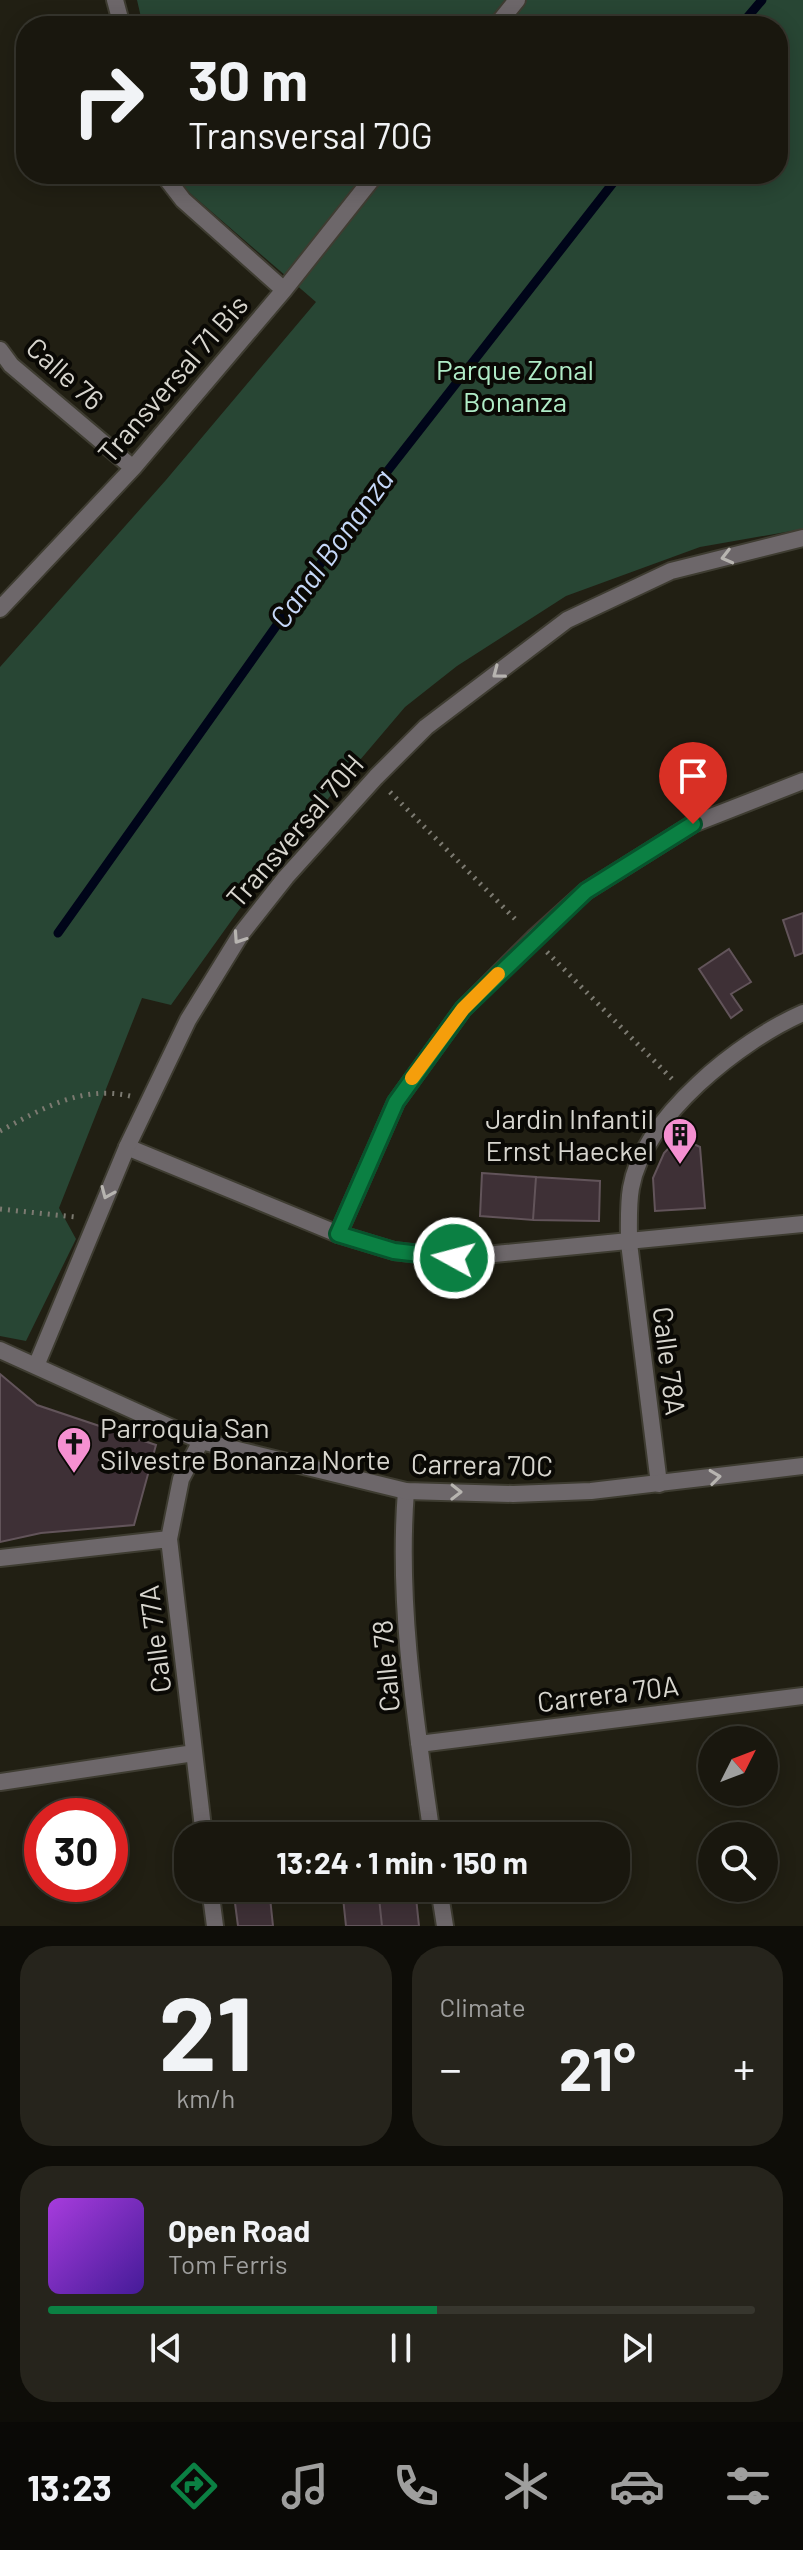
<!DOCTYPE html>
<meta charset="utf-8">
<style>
body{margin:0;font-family:Barlow,sans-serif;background:#26241c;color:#f1f3f6;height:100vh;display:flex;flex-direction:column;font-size:30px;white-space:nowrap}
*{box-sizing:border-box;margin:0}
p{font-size:26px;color:#9f9f9e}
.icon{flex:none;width:44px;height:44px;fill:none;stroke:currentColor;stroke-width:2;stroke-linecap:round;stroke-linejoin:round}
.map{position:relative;height:1926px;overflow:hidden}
.details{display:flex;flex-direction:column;gap:20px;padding:20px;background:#0e0d08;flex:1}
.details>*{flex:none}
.guide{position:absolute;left:16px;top:16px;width:772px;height:168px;border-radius:32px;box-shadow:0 4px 20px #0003,0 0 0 2px #37362e;background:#19170e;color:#f1f3f6;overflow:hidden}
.needle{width:52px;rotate:48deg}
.controls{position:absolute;left:698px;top:1726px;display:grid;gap:16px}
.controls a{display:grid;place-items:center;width:80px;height:80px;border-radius:50%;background:#19170e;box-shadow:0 4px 20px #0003,0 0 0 2px #37362e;font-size:40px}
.speed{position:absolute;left:24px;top:1798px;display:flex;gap:16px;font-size:40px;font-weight:700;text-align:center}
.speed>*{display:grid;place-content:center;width:104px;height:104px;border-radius:50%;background:#19170e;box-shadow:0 4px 20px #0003,0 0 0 2px #37362e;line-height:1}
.speed .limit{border:12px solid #d22;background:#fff;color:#111}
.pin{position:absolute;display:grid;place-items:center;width:68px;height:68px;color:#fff;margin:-82px -34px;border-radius:50% 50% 50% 0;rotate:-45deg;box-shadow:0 0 8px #0007}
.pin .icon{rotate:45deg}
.me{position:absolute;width:88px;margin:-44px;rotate:277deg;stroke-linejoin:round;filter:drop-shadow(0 0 6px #0008)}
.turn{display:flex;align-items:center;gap:28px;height:168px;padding:0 40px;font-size:36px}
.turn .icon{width:104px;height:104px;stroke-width:2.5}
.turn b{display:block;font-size:56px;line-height:68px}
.big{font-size:60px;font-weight:700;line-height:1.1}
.details .widget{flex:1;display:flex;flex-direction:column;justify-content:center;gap:12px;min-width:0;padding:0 28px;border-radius:32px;background:#26241c}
.details .dial{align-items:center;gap:0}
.dial b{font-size:104px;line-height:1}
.song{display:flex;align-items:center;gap:24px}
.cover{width:96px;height:96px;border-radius:12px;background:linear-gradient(135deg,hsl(280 70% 55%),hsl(260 70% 35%))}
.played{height:8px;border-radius:4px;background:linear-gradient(90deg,#0b8043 55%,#37362e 55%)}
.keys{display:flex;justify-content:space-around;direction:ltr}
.heat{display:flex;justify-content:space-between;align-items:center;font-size:44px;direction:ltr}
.details .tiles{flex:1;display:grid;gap:20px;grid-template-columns:1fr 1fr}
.widget:last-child{grid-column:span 2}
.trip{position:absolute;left:174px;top:1822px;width:456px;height:80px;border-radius:32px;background:#19170e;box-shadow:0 4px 20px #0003,0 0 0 2px #37362e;font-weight:700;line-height:80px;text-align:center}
.tab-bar{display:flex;height:128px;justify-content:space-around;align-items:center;background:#0a0906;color:#9f9f9e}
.tab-bar .icon{width:56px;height:56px}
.tab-bar .selected{color:#0b8043}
.tab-bar b{font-size:36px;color:#f1f3f6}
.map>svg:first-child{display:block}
.green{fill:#284634}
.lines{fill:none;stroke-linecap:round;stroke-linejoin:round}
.stream{stroke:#000519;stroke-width:9}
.building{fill:#3e3036;stroke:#62545a;stroke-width:2}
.pedestrian-casing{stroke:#3e3c31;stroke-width:20}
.minor-casing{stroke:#3e3c31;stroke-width:20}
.tertiary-casing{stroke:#3e3c31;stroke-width:20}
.path{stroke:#7c7a71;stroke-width:5;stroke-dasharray:2 6;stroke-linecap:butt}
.pedestrian{stroke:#6d676a;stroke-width:16}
.minor{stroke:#6d676a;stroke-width:16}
.tertiary{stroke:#6d676a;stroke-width:16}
.oneway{stroke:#b7b4b0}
.route-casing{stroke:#07532c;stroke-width:20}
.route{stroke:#0b8043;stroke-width:14}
.slow{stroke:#f59e0b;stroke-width:14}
.labels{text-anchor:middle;stroke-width:8;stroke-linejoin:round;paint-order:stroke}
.park-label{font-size:28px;fill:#b0ecc7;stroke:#0a0905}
.street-label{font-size:28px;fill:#d7d5ce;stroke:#0a0905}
.poi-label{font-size:28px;fill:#d7d5ce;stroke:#0a0905;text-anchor:end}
.water-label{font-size:30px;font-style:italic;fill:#c6d8f8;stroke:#0a0905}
</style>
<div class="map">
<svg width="803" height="1926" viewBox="0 0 803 1926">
<rect width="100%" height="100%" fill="#211f13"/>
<path class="green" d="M137,0h666v529l-103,18 -134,49 -109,70 -52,41 -62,73 -104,130 -68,95 -29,-7 -83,210 17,31 -50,102 -26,-5v-669l166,-187 150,-178 -132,-114 -3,-14h597v-148h-635z"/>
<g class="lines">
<path class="stream" d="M740,26l22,-26
M58,933l317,-446 245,-313"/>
</g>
<path class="building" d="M803,913v40l-8,3 -12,-36z
M729,949l22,33 -20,12 11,16 -11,8 -32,-49z
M679,1137l21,10 5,61 -50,3 -2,-33 11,-25z
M482,1173l54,4 -3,43 -53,-4z
M536,1177l64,4 -1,40 -66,-1z
M0,1374l37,31 119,40 -22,80 -93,8 -41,9z
M233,1888h36l4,38h-35z
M342,1888h36l4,38h-36z
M378,1888h37l4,38h-37z"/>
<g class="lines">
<defs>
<path id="pedestrian" d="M629,1243l30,241"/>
<path id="minor" d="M115,0l7,26
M496,26l21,-26
M163,174l20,26 101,90
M0,350l11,15 122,103
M0,609l133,-141 151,-178 92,-116
M127,1147l211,87 56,17 60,7 349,-34
M338,1234l58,-132 67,-93 71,-71 52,-47 107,-67 110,-43
M629,1243c0,-18 -1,-38 2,-55 12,-71 110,-148 172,-175
M201,1441l-20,38 -12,60 35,297
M406,1491c-9,114 10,232 26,345
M0,1558l169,-19
M419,1744l384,-48
M0,1782l194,-29
M210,1888l5,38
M439,1888l6,38"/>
<path id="tertiary" d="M0,1350l201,91 205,50 107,3 78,-3 212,-25
M36,1366l91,-219 61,-127 53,-86 45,-57 90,-100 50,-50 141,-107 104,-49 132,-33"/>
</defs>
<use href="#pedestrian" class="pedestrian-casing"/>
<use href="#minor" class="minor-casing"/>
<use href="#tertiary" class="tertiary-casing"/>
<path class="path" d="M390,792l128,130
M547,952l125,127
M0,1131c42,-22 81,-46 130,-35
M0,1209l75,8"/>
<use href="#pedestrian" class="pedestrian"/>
<use href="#minor" class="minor"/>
<use href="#tertiary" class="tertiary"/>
</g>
<defs><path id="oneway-chevron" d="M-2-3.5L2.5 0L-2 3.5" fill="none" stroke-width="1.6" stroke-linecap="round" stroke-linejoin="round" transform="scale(2)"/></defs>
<g class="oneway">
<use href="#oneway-chevron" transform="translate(727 557) rotate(166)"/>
<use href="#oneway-chevron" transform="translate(498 673) rotate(143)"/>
<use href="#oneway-chevron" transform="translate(239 938) rotate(124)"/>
<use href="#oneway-chevron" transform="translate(107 1193) rotate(113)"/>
<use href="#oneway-chevron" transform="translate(715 1477) rotate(-7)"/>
<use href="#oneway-chevron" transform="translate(456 1492) rotate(1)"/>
</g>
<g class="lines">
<defs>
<path id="route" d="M454,1258l-60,-7 -56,-17 58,-132 67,-93 123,-118 107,-67"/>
</defs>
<use href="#route" class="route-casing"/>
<use href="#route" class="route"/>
<path class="slow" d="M412,1078l51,-69 35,-35"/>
</g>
<defs>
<symbol id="building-pin" viewBox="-11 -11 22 30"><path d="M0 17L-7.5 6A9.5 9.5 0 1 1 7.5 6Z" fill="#f590d1" stroke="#0a0905"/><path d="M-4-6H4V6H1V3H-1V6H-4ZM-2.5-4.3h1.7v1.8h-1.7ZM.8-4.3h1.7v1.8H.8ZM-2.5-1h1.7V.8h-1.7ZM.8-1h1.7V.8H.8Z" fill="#111"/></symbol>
<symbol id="church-pin" viewBox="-11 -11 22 30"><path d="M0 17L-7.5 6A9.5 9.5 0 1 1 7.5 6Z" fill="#f590d1" stroke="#0a0905"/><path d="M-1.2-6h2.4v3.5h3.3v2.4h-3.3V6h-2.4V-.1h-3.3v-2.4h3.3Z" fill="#111"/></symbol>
</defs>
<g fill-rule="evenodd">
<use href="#building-pin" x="660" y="1115" width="40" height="54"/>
<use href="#church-pin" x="54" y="1424" width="40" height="54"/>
</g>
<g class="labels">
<g class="park-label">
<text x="515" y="380">Parque Zonal<tspan x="515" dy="32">Bonanza</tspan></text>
</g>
<g class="street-label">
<text transform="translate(65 374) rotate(42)" y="10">Calle 76</text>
<text transform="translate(173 379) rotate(-49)" y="10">Transversal 71 Bis</text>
<text transform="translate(295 831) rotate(-49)" y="10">Transversal 70H</text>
<text transform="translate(669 1361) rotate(83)" y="10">Calle 78A</text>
<text transform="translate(482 1465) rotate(1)" y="10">Carrera 70C</text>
<text transform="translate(155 1639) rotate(-97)" y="10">Calle 77A</text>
<text transform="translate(386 1666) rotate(-95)" y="10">Calle 78</text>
<text transform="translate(608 1694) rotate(-7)" y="10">Carrera 70A</text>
</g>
<g class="poi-label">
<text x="654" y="1129">Jardin Infantil<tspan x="654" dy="32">Ernst Haeckel</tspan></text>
<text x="100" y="1438" text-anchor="start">Parroquia San<tspan x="100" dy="32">Silvestre Bonanza Norte</tspan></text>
</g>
<g class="water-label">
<text transform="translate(332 549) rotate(-54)" y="10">Canal Bonanza</text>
</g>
</g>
</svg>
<div class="controls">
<a><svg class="needle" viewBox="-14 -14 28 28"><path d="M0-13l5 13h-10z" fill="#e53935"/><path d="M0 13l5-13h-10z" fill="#9f9f9e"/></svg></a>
<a><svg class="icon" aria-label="search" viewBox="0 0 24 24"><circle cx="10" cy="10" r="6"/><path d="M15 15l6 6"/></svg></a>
</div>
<div class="speed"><div class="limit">30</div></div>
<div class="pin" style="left:693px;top:824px;background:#d93025"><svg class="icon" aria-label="arrive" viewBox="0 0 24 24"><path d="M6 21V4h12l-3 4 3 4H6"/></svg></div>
<svg class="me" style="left:454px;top:1258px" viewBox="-20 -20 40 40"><circle r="17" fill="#0b8043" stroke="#fff" stroke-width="3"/><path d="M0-11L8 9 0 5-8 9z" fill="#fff"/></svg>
<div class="trip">13:24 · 1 min · 150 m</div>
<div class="guide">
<div class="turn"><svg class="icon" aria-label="right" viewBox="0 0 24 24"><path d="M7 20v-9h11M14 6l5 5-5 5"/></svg><div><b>30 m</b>Transversal 70G</div></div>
</div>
</div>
<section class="details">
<div class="tiles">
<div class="widget dial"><b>21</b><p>km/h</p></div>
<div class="widget"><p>Climate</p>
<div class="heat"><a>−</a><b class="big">21°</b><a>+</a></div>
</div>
<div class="widget">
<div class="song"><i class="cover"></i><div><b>Open Road</b><p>Tom Ferris</p></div></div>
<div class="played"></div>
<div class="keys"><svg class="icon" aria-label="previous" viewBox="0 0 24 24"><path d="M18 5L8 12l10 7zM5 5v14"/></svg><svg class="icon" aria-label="pause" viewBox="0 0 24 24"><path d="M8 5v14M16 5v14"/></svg><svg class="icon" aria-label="next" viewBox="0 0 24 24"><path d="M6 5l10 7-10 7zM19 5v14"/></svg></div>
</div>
</div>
</section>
<nav class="tab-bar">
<b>13:23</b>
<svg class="icon selected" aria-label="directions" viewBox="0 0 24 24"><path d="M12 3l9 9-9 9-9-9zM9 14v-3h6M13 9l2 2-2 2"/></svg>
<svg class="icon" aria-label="music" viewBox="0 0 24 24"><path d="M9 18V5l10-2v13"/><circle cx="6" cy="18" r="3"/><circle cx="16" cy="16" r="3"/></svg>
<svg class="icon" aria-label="phone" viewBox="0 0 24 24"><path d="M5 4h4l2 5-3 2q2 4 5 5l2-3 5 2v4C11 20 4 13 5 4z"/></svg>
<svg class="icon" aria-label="climate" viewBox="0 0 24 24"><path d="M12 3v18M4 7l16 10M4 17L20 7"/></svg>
<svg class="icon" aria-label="car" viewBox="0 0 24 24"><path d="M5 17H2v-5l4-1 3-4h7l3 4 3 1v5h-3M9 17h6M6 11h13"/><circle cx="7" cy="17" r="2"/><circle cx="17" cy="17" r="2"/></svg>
<svg class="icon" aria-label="filters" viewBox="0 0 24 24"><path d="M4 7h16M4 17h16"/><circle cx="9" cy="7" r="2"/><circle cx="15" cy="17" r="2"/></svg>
</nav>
